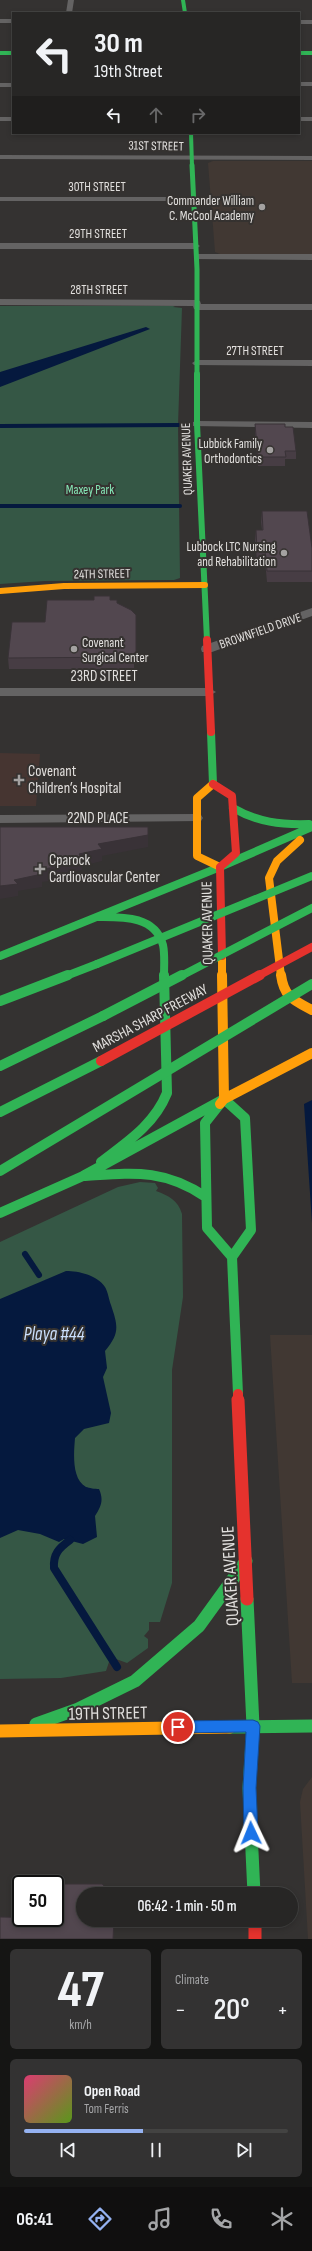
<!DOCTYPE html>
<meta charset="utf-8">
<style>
body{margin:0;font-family:"Sofia Sans Condensed",sans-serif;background:#333232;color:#f1f3f6;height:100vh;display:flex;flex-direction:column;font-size:15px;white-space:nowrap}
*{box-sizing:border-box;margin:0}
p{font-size:13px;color:#a4a5a7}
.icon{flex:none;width:22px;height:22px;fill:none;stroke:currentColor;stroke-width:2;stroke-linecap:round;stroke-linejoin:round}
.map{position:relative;height:1939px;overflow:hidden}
.drawer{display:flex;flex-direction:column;gap:10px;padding:10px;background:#151514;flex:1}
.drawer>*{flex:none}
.top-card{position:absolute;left:12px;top:12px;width:288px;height:122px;border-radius:0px;box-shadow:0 2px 6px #0003,0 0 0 1px #434342;background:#272625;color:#f1f3f6;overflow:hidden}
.speed{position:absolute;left:12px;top:1875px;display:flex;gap:8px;font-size:20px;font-weight:700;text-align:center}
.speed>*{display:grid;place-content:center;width:52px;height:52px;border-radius:50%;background:#272625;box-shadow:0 2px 6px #0003,0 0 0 1px #434342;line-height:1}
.speed .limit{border:2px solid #111;border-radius:6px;background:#fff;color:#111}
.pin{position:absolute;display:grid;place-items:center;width:34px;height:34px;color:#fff;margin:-17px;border:2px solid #fff;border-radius:50%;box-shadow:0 1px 4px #0007}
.me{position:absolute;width:44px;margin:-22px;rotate:358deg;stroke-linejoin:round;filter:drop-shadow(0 0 3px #0008)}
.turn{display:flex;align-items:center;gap:14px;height:84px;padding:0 16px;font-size:18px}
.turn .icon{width:52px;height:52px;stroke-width:2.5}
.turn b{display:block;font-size:28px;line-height:34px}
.lanes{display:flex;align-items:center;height:38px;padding:0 16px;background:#0003;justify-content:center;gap:20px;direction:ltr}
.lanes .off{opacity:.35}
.big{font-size:30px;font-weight:600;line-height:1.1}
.drawer .tile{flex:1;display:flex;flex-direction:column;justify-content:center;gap:6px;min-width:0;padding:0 14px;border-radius:6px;background:#333232}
.drawer .dial{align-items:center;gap:0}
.dial b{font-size:52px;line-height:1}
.song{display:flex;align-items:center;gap:12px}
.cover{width:48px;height:48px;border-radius:6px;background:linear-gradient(135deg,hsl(340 70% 55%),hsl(90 70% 35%))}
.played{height:4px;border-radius:2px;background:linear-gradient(90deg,#95b2f1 45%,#434342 45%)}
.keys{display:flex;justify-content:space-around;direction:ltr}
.heat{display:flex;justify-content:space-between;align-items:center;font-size:22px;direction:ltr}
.drawer .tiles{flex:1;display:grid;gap:10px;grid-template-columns:1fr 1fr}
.tile:last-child{grid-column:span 2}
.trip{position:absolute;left:76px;top:1887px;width:222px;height:40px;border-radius:20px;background:#272625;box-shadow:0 2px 6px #0003,0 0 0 1px #434342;font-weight:600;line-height:40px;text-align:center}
.menu{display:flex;height:64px;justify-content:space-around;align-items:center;background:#100f0f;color:#a4a5a7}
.menu .icon{width:28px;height:28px}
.menu .active{color:#95b2f1}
.menu b{font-size:18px;color:#f1f3f6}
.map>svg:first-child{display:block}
.built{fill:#413833}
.medical{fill:#463531}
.green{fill:#355745}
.water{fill:#05193e}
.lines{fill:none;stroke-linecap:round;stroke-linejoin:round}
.stream-far2{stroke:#05193e;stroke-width:4}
.stream-far1{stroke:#05193e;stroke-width:6}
.stream{stroke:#05193e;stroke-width:8}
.street{fill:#646363;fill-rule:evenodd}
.fast-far5{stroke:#30b455;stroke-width:4}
.fast-far4{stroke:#30b455;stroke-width:5}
.fast-far3{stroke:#30b455;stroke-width:6}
.fast-far2{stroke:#30b455;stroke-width:8}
.fast-far1{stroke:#30b455;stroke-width:10}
.fast{stroke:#30b455;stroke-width:13}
.slow-far3{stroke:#ff9f0a;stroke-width:6}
.slow-far2{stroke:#ff9f0a;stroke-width:8}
.slow-far1{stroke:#ff9f0a;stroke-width:10}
.slow{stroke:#ff9f0a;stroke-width:13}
.jam-far2{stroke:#e5322d;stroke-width:8}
.jam-far1{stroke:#e5322d;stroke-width:10}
.jam{stroke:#e5322d;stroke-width:13}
.fast-bridge-far1{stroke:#30b455;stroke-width:8}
.fast-bridge{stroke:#30b455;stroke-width:10}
.jam-bridge-far1{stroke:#e5322d;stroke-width:8}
.jam-bridge{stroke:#e5322d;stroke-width:10}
.wall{fill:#473d44}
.shaded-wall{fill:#393237}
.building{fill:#52474f;stroke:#393237}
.route{fill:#1a73e8;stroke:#114b97}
.poi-dot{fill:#a4a2a1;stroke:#353230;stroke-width:1.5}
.labels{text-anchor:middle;stroke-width:4;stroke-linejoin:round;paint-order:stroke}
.far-street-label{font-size:13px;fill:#e1dfdd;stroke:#353230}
.far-poi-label{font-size:13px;fill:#e1dfdd;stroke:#353230;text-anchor:end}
.far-park-label{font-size:13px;fill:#86e7b6;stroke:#353230}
.street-label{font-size:15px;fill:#e1dfdd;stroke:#353230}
.poi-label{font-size:15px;fill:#e1dfdd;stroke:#353230;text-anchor:start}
.near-street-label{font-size:18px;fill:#e1dfdd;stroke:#353230}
.near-water-label{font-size:19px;font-style:italic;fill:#cadffc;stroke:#353230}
</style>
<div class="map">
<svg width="312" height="1939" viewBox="0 0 312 1939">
<rect width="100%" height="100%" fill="#343231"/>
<path class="built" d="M213,161h99v93h-92l-5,-2 -7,-89z
M270,1335h42v348h-20z
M312,1777v162h-4l-8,-137 3,-13z"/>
<path class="medical" d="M0,753l40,1 -4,52h-36z"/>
<path class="green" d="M0,306h175l-2,1 9,1 -4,117 2,153 -6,2 -129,1 -45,3z
M140,1182l15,1 3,5 -2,3c13,5 22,9 26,23l1,83 -11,73v213l-12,39h-11v8l-5,6 4,3v9l-21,15 -11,-4 -7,3 -3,9 -45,7 -61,1v-437l118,-55z"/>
<path class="water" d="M146,327l4,2 -150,58v-15z
M312,1100v123l-8,-119z
M66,1271c13,0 31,4 39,16 3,5 4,13 6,18 7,21 9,28 -6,46l2,17 -4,9 8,36 -2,10 -25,6 -9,9c-1,13 -4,41 11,49 3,1 9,2 13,2 5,11 2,18 -4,27l2,21 -14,7 -19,-5 -5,3 -19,-8 -22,-4 -18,8v-239z"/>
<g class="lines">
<path class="stream-far2" d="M0,426l179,-1
M0,506h180"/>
<path class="stream-far1" d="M25,1254l14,21"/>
<path class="stream" d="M70,1540c-11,8 -17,14 -16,28l63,99"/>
<path class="street" d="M68,0h6l-2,13h-6z
M0,19h13v4h-13z
M299,20h13v4h-13z
M299,82h13v4h-13z
M0,83h13v4h-13z
M0,117h13v4h-13z
M299,117h13v4h-13z
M0,155l312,1v4l-312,-1z
M0,197h194l4,2 -4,2h-194z
M0,243h196l4,3 -4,3h-196z
M197,254h115v6l-118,-1v-4z
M0,299l197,1 3,1 1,3h111v6h-115l-3,-1 -1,-3 -193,-1z
M197,360h115v6l-118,-1 -2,-2z
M197,421l115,1v6l-119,-2v-4z
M312,608v8l-100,36h-10l-1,-3 1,-3z
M0,688h209l7,4 -7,4h-209z
M196,814l5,1 2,3 -2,3 -201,2v-8z"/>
<path class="fast-far5" d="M183,0l2,13
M0,53h13
M299,53h13
M191,133l1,33"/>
<path class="fast-far4" d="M192,165l5,104v106"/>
<path class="fast-far3" d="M197,374v50l10,216"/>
<path class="fast-far2" d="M211,732l2,52
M233,808c24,14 48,17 76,16
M97,917c24,0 58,-2 66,28 2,9 1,21 1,31
M0,956l220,-89 92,-40
M66,976l31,-12"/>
<path class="fast-far1" d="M0,1001l68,-26
M0,1066l103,-50
M224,1099l21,19 6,112 -19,27 6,137
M220,1104l-15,19 2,105 25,29
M0,1112l101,-51
M101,1162c26,-20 53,-37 66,-69l-3,-118
M83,1176c49,-3 80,-8 123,21
M0,1213l83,-37 141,-77"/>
<path class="fast" d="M247,1599l6,127 -4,62 5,106
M36,1724l42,-15 57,-28 64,-55 47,-65
M230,1727l82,-1"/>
<path class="slow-far3" d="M0,591l64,-5 141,-1"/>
<path class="slow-far2" d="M213,784l-16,14v58l23,11
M222,956v20
M281,976l-12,-98 8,-17 23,-21"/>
<path class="slow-far1" d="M281,975c3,22 12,25 31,35
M224,1099l88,-46
M220,1104l4,-5 -2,-124"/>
<path class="slow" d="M0,1731l230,-4"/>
<path class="jam-far2" d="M207,640l4,92
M213,784l19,12 4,57 -16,14 2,89"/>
<path class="jam-far1" d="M238,1394v7"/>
<path class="jam" d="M238,1400l9,199
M255,1920v19"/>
<path class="fast-bridge-far1" d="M97,964l215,-88
M181,976l131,-68"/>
<path class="fast-bridge" d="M103,1016l79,-41
M0,1171l312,-187"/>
<path class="jam-bridge-far1" d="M258,976l54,-29"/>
<path class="jam-bridge" d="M101,1061l159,-86"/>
</g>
<path class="wall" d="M255,424l30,3 11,24v8h-11v7h-27l-3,-33z
M262,511l50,37v34h-45l-2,-21h-8l-2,-21 1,-10h6l-1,-8z
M94,600h16l7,3 19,12v49h-2v5h-125l-1,-11 37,-36z"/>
<path class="shaded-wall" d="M148,835v12l-46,9v5l-20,5v4l-20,4v5l-20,3v5l-24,4v5l-18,3v-13l14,-6 65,-26 19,-10z"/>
<path class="building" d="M255,424h30v3h8l3,24h-11l1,6h-28z
M262,511h45l5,37v23h-45l-2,-21h-8l-1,-20h7z
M94,596h16v4h7v3l14,7 5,5v38h-2v4l-126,1 4,-36h33l2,-22h47z
M0,827h148v8l-50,9 4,5 -23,5 3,4 -25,5 5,3 -25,4 5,4 -28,6 4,4 -18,2z
M40,1884h62l10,10h-29v26h31l-1,19h-113v-22l55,1v-34z"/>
<path class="route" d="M253,1720l5,2 2,4 -4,62 2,45 -2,5 -5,2 -5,-2 -2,-5 -1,-45 3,-56 -68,1 -5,-1 -2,-5 2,-4 5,-2z"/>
<g class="poi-dot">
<circle cx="262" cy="207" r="4"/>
<circle cx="270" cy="450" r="4"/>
<circle cx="284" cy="553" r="4"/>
<circle cx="74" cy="649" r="4"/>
<path d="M17 774h4v4h4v4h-4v4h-4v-4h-4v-4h4z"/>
<path d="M38 863h4v4h4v4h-4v4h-4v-4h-4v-4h4z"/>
</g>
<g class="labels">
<g class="far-street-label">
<text transform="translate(156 145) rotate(1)" y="5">31ST STREET</text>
<text x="97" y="191">30TH STREET</text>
<text x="98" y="238">29TH STREET</text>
<text x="99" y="294">28TH STREET</text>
<text x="255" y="355">27TH STREET</text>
<text transform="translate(186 459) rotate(-92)" y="5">QUAKER AVENUE</text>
<text transform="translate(102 573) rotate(-1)" y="5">24TH STREET</text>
<text transform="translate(260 630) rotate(-19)" y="5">BROWNFIELD DRIVE</text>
</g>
<g class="far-poi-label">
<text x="254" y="205">Commander William<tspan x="254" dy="15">C. McCool Academy</tspan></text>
<text x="262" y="448">Lubbick Family<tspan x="262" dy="15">Orthodontics</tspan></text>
<text x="276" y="551">Lubbock LTC Nursing<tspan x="276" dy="15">and Rehabilitation</tspan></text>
<text x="82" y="647" text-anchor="start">Covenant<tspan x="82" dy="15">Surgical Center</tspan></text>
</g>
<g class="far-park-label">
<text x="90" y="494">Maxey Park</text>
</g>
<g class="street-label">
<text x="104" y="681">23RD STREET</text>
<text x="98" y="823">22ND PLACE</text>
<text transform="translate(207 923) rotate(-91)" y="5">QUAKER AVENUE</text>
<text transform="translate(150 1018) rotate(-28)" y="5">MARSHA SHARP FREEWAY</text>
</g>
<g class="poi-label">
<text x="28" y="776">Covenant<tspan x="28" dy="17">Children’s Hospital</tspan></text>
<text x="49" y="865">Cparock<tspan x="49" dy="17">Cardiovascular Center</tspan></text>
</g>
<g class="near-street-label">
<text transform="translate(230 1576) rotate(-93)" y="6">QUAKER AVENUE</text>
<text transform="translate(108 1713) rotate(-1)" y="6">19TH STREET</text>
</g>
<g class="near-water-label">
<text x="54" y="1340">Playa #44</text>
</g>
</g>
</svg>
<div class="speed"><div class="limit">50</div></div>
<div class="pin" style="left:178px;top:1727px;background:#d93025"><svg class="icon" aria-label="arrive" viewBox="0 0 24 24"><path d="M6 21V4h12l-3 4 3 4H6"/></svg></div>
<svg class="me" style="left:251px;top:1833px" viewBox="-20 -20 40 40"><path d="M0-17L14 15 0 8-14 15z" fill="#1a73e8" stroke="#fff" stroke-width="4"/></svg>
<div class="trip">06:42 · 1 min · 50 m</div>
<div class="top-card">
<div class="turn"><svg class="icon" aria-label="left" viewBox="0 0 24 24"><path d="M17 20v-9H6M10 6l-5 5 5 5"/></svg><div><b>30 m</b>19th Street</div></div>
<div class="lanes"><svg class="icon" aria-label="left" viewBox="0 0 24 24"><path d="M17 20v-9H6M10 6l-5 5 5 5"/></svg><svg class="icon off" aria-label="ahead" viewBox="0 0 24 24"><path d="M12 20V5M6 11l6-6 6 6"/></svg><svg class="icon off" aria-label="right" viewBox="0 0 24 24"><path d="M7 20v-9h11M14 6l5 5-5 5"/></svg></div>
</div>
</div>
<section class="drawer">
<div class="tiles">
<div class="tile dial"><b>47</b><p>km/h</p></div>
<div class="tile"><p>Climate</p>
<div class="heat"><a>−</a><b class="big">20°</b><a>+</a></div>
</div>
<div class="tile">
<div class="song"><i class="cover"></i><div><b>Open Road</b><p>Tom Ferris</p></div></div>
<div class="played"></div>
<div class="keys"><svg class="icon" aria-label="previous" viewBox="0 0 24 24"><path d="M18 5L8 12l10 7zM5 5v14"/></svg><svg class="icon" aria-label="pause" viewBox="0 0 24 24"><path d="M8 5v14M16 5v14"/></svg><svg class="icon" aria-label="next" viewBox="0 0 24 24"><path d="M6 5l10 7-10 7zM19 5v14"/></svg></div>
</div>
</div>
</section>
<nav class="menu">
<b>06:41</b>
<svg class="icon active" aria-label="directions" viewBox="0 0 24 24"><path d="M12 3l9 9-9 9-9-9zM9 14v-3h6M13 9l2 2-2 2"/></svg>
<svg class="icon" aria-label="music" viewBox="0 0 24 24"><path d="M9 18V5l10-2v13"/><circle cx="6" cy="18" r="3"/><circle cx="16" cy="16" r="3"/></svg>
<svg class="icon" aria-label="phone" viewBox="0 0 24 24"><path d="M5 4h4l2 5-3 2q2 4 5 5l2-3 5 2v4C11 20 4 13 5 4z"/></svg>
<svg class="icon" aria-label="climate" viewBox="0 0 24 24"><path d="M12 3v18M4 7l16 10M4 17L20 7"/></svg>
</nav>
